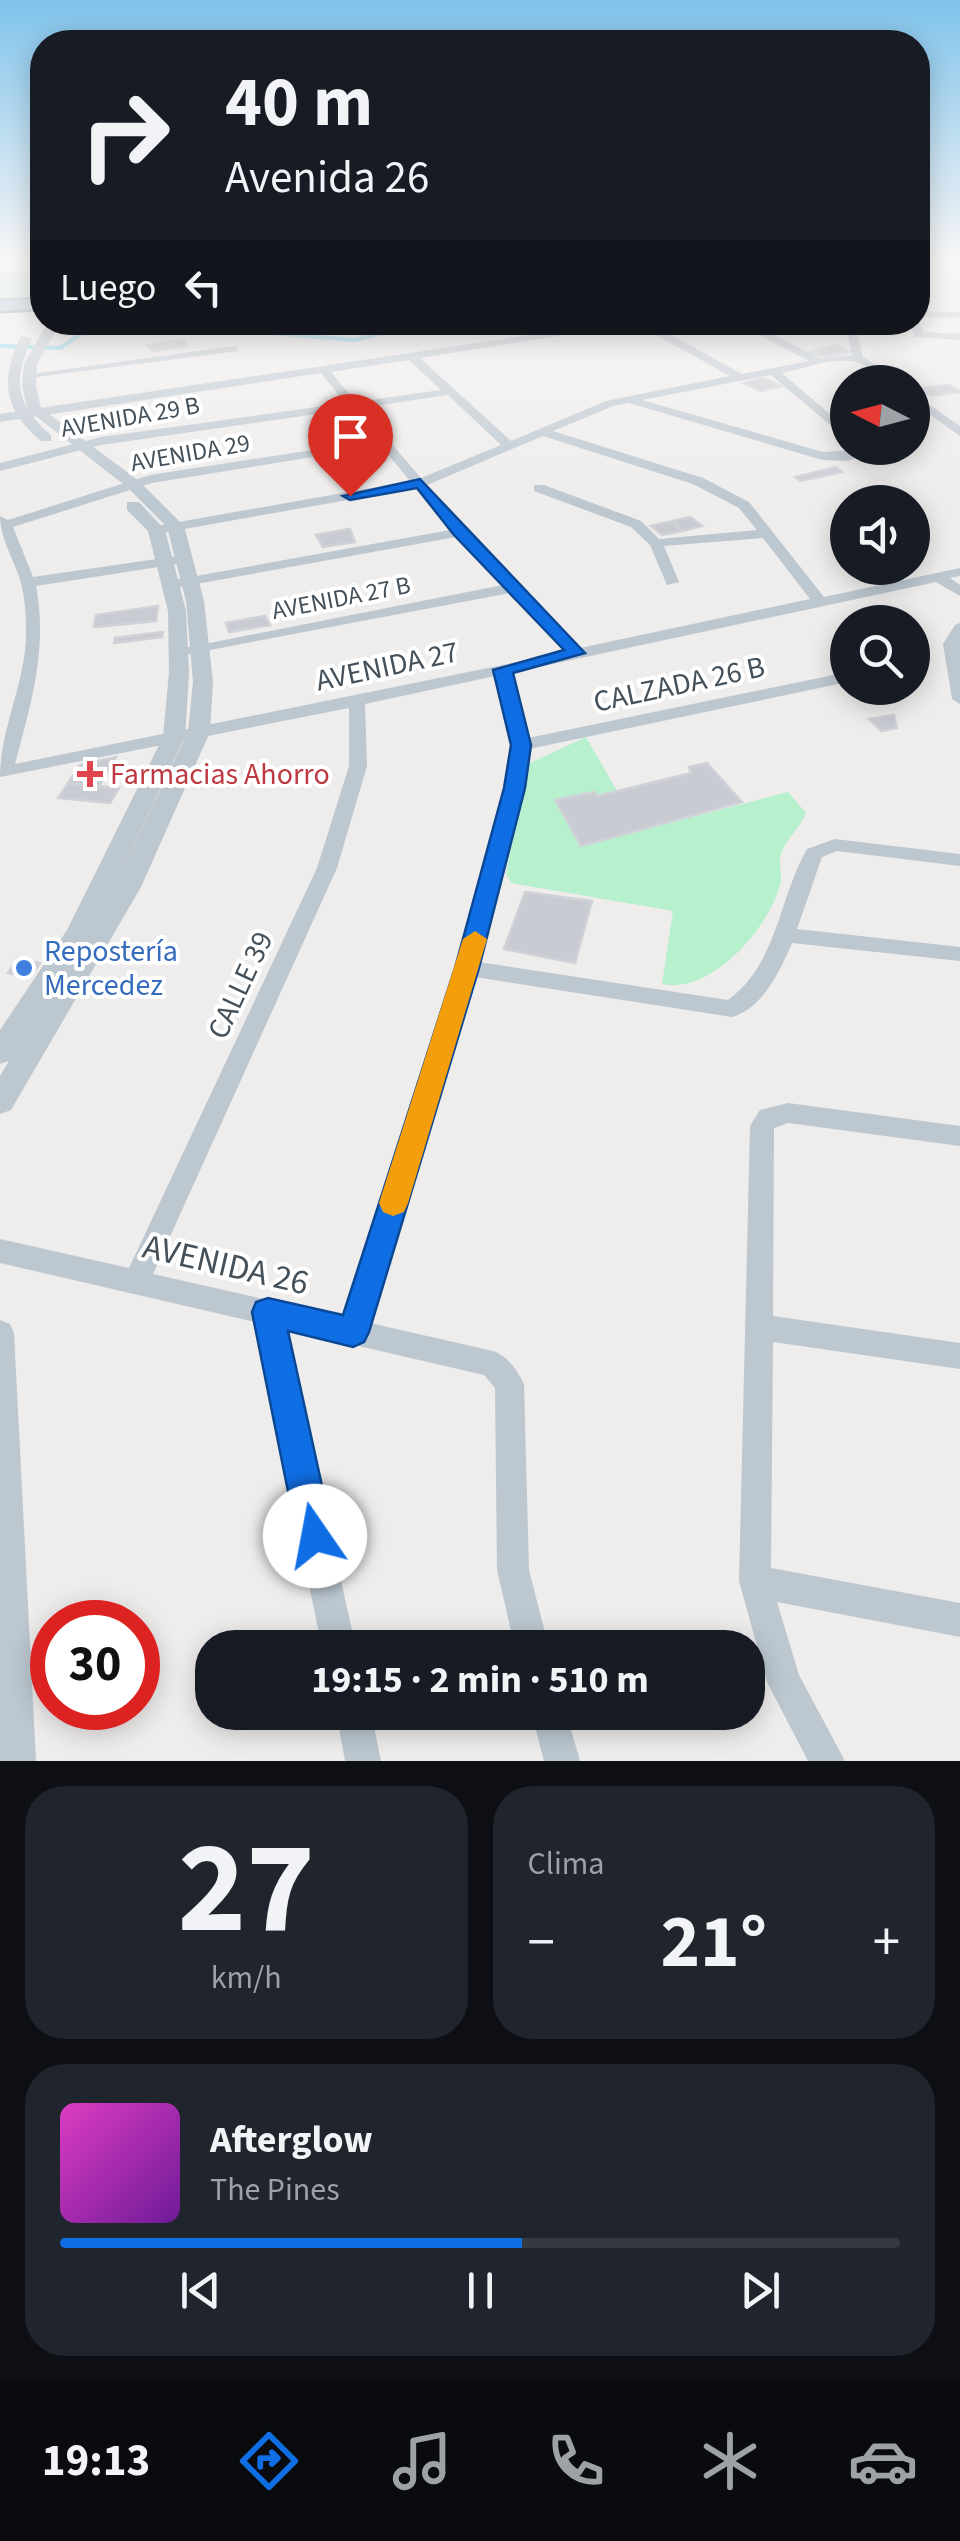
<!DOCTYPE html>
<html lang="es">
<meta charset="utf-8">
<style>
body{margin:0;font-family:"Source Sans 3",sans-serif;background:#20242c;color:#f1f3f6;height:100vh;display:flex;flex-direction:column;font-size:38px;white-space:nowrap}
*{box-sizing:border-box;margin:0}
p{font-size:32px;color:#9ea1a6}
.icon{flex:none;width:55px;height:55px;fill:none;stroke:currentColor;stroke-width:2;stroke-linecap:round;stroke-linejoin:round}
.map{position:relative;height:1761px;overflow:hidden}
.side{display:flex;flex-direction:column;gap:25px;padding:25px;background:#0d0f14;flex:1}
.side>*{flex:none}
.top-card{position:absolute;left:30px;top:30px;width:900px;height:305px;border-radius:40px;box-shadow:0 5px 25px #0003;background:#171b24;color:#f1f3f6;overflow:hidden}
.needle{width:65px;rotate:276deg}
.buttons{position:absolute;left:830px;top:365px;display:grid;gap:20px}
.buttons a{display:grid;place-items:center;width:100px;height:100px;border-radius:50%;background:#171b24;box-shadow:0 5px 25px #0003;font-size:50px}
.speed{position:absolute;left:30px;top:1600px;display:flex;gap:20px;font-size:50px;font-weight:700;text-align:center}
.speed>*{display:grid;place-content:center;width:130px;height:130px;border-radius:50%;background:#171b24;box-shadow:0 5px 25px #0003;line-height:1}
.speed .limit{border:15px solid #d22;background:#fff;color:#111}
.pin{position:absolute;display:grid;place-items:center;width:85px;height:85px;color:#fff;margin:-102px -42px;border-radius:50% 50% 50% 0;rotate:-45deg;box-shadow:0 0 10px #0007}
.pin .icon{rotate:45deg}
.me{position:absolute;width:110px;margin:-55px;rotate:348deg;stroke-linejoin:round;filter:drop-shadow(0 0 8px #0008)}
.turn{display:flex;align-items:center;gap:35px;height:210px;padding:0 30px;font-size:45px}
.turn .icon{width:130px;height:130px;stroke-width:2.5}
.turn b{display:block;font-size:70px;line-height:85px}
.then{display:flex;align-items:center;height:95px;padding:0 30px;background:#0003;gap:20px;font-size:38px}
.big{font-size:75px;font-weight:700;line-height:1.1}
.side .widget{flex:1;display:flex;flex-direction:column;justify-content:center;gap:15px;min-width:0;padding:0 35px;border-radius:40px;background:#20242c}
.side .dial{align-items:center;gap:0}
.dial b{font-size:130px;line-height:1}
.song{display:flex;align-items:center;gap:30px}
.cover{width:120px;height:120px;border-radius:15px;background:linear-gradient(135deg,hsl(310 70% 55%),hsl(280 70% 35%))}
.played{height:10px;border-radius:5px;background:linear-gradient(90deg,#106ee5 55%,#363941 55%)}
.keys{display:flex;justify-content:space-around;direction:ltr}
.heat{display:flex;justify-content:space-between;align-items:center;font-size:55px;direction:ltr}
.side .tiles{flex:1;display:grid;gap:25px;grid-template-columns:1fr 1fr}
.widget:last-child{grid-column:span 2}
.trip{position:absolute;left:195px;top:1630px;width:570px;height:100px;border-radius:40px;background:#171b24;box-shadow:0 5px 25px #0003;font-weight:700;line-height:100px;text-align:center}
.menu{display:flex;height:160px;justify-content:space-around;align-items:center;background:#090b0e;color:#9ea1a6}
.menu .icon{width:70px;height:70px}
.menu .on{color:#106ee5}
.menu b{font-size:45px;color:#f1f3f6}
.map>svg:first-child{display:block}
.green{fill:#b7f0cd}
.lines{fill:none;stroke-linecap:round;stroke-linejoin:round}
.stream{stroke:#81d9f0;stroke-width:4}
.building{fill:#c9cbd2;stroke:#d0d2d8;stroke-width:2.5}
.trunk-casing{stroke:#6c8aaa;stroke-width:5}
.minor{fill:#bcc7d0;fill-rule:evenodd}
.tertiary{fill:#bcc7d0;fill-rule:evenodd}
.trunk{fill:#96aec6;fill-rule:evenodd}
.route{fill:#106ee5;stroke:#0a4895;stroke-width:2.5}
.slow{fill:#f59e0b}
.health-dot{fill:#e0444e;stroke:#fff;stroke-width:4}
.shop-dot{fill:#3f7fe0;stroke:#fff;stroke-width:4}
.labels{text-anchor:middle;stroke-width:8;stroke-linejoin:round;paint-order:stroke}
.far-street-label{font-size:25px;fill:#44505a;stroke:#fff}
.street-label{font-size:30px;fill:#44505a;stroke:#fff}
.health-label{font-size:30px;fill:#be3a42;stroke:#fff;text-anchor:start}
.shop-label{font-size:30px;fill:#366cbe;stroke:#fff;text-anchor:start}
.near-street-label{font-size:35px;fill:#44505a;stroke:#fff}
</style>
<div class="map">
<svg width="960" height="1761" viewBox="0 0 960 1761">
<rect width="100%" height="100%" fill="#efecec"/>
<path class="green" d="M0,276l42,1v26l-42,1z
M586,737l31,54 -61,9 26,46 206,-54 18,21c-6,15 -20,26 -25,41 -3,9 2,22 -1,31 -12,45 -70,110 -118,99l11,-73 -162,-28 -5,-10 22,-109z"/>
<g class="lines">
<path class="stream" d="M140,322l215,18 39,-10 1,-8
M0,346l60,2 30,-20 26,-6"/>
</g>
<path class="building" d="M183,340l5,6 -35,5 -5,-6z
M835,345l16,7 -25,6 -16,-6z
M763,378l18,8 -20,5 -17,-8z
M949,385l11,7 -29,4 -11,-8z
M836,467l6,5 -42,9 -5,-4z
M690,517l12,9 -20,5 -9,-10z
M673,521l9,10 -20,4 -11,-9z
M350,529l5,13 -32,5 -7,-12z
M158,606l-2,15 -62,6 2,-12z
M265,616l5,9 -41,7 -3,-9z
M163,632l-1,5 -48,6 1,-5z
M894,715l3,13 -16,3 -12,-12z
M116,757l-17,29 -31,-3 12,-18z
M707,763l35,39 -161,44 -26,-46 40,-8 2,4 94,-23 -2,-6z
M207,769l33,1 -6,17 -34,-1z
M68,783l31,3 20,2 -9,15 -52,-5z
M525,892l67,9 -17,62 -71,-14z
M17,959l23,4 -9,14 -23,-4z"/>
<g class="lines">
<defs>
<path id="trunk" d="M42,299v10l-42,2v-10z"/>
</defs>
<use href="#trunk" class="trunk-casing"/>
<path class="minor" d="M0,272h42v6h-42z
M918,311l42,1v6l-42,-1z
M918,321l6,11 36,2v6l-44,-3 -8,-15z
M209,322h89l-23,9z
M617,322h28l-225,36 91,83 95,-40 124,-25 -76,-42v-4h8l80,44 67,-13 -74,-39h14l72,37 31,-4 -7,-33h10l8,35 37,25c-18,0 -27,-15 -44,-20 -21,-6 -53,7 -74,11l66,57v10l-77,-65 -129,25 181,52 30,-2 -1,-2h12v7l-17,6 -25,-1 -193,-57 -16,3 -60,25 150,47 46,24 75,95 136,-29v8l-10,2 10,7v11l-24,-14 -425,91 17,65 320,-66v10l-319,67 -5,39 -45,174 249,38c50,-37 50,-100 79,-151l28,-10 125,15v12l-123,-15 -15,6 -25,72 163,18v14l-168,-18c-12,28 -29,65 -60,74l-257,-40 -105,346 123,28c15,5 24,19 31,33l5,186 20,78h-34l-18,-78 -2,-182 -11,-13 -199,-46 71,319h-34l-67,-326 -255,-59v-24l129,29 188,-400 32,-102v-58l-349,69c0,-50 27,-96 26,-147 0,-15 -1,-31 -5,-47 -6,-22 -21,-44 -21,-67l8,4 142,-45 226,-35 -25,-31 -250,36 -101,26v-8l101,-26 244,-34 -24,-30 -321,49v-8zM409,360l32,30 -85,12 -25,-30zM448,395l53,50 -80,33 -60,-70zM543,436l150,48 46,24 18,22 -98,9 -18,-18 -97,-36h-10v6l97,36 19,18 17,40 12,-3 -15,-36 99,-8 47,61 -230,49 -116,-119 -37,-44zM381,446l29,35 -254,45 -7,4 7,4 259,-46 35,42 -276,50 -7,4 7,4 282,-51 47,48 -324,64 -6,2v6l337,-64 56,59 -551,112c16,-60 33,-116 21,-178l148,-23 7,-4 -7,-4 -151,22 -20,-50 139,-44zM495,676l17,69 -6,43 -50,180 -112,349 -191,-43 184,-406 30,-102 -2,-62z
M234,346l4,1v4l-209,27 -5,-3z
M912,393l48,33v10l-48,-34z
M960,623v81l-8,-5 -9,-55 12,-19z
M788,1103l172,23v20l-172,-23 -14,5 -1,188 187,27v26l-187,-27 -2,226 189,35v34l-183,-35 22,73 46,86h-37l-41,-79 -28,-101 11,-455 10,-16z
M0,1320l10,4 4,9 22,428h-36z
M336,1712h35l10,49h-36z
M531,1712h35l14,49h-36z"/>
<path class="tertiary" d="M48,322h13l-24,42 -1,23 5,21 98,73 45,45 20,75 9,81 -3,50 -69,155 -130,223 -11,4v-38l9,-15 -9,3v-34l67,-100 96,-193 6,-64 -1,-62 -20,-80 -21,-21v-8h12l26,28 21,81 3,62 -4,64 -77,161 80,-166 5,-50 -7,-81 -19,-74 -40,-40 -99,-77 -6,-23 2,-23z
M21,336l11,3c-20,41 -16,66 19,96v6h-10c-38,-32 -41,-62 -20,-105z"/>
<use href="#trunk" class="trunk"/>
</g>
<linearGradient id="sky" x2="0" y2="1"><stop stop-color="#7fc3eb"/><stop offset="0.51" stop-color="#f8f6f6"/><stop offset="1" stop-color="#f8f6f6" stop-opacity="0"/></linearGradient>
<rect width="960" height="507" fill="url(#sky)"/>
<path class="route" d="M420,479l165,174 -72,20 18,72 -6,43 -46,180 -110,364 -5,10 -11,5 -65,-16 45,205 -5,13 -13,5 -13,-5 -5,-13 -45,-224 4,-10 12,-4 75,17 112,-347 49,-180 7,-43 -18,-75 71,-20 -110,-115 -37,-47 -67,12 -7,-4z"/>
<path class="slow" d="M475,931l12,8 -79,264 -4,9 -11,4 -10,-4 -4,-9 84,-264z"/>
<path class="health-dot" d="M85 759h10v10h10v10h-10v10h-10v-10h-10v-10h10z"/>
<circle class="shop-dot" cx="24" cy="968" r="10"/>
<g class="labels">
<g class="far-street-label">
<text transform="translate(130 416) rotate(-10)" y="9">AVENIDA 29 B</text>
<text transform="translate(190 452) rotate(-10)" y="9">AVENIDA 29</text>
<text transform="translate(341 597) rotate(-11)" y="9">AVENIDA 27 B</text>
</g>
<g class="street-label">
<text transform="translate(387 666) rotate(-12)" y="10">AVENIDA 27</text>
<text transform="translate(679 684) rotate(-12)" y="10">CALZADA 26 B</text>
<text transform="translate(240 985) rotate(-65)" y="10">CALLE 39</text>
</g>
<g class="health-label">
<text x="110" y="784">Farmacias Ahorro</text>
</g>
<g class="shop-label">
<text x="44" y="961">Repostería<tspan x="44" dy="34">Mercedez</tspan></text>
</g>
<g class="near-street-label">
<text transform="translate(226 1264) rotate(13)" y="12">AVENIDA 26</text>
</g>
</g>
</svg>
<div class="buttons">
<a><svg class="needle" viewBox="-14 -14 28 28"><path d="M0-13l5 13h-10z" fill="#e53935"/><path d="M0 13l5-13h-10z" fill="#9ea1a6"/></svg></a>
<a><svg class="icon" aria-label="sound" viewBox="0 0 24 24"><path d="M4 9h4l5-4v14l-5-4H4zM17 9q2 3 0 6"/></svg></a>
<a><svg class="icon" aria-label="search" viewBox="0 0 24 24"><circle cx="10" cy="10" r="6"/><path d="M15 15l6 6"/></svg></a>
</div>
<div class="speed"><div class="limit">30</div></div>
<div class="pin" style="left:350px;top:496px;background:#d93025"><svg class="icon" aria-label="arrive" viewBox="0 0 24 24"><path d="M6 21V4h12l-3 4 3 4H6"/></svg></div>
<svg class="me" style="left:315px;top:1536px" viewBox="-20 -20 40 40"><circle r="19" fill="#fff"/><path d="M0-13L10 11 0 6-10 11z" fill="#106ee5"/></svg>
<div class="trip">19:15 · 2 min · 510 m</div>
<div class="top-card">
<div class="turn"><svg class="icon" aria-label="right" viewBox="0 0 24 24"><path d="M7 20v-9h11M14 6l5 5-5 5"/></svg><div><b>40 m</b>Avenida 26</div></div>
<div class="then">Luego<svg class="icon" aria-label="left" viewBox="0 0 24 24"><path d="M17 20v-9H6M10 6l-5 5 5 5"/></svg></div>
</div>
</div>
<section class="side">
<div class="tiles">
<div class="widget dial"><b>27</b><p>km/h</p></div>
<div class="widget"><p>Clima</p>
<div class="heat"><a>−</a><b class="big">21°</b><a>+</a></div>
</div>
<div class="widget">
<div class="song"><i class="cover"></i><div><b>Afterglow</b><p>The Pines</p></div></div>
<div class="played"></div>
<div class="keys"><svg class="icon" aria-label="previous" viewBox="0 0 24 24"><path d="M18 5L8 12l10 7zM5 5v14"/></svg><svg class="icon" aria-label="pause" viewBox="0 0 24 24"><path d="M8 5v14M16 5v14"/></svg><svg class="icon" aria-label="next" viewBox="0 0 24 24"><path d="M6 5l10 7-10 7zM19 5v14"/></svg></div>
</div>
</div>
</section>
<nav class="menu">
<b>19:13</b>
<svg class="icon on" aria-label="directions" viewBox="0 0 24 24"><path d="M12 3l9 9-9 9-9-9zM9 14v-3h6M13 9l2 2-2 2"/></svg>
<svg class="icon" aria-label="music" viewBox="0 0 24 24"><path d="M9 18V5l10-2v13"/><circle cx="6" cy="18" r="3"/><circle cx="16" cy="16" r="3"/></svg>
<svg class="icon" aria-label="phone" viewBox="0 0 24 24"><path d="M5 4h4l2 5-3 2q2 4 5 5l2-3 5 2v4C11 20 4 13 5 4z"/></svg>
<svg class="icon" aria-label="climate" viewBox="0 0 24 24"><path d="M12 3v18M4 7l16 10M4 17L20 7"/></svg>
<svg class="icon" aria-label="car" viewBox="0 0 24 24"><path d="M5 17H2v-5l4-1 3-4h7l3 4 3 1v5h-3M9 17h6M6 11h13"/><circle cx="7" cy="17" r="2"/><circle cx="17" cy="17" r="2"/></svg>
</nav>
